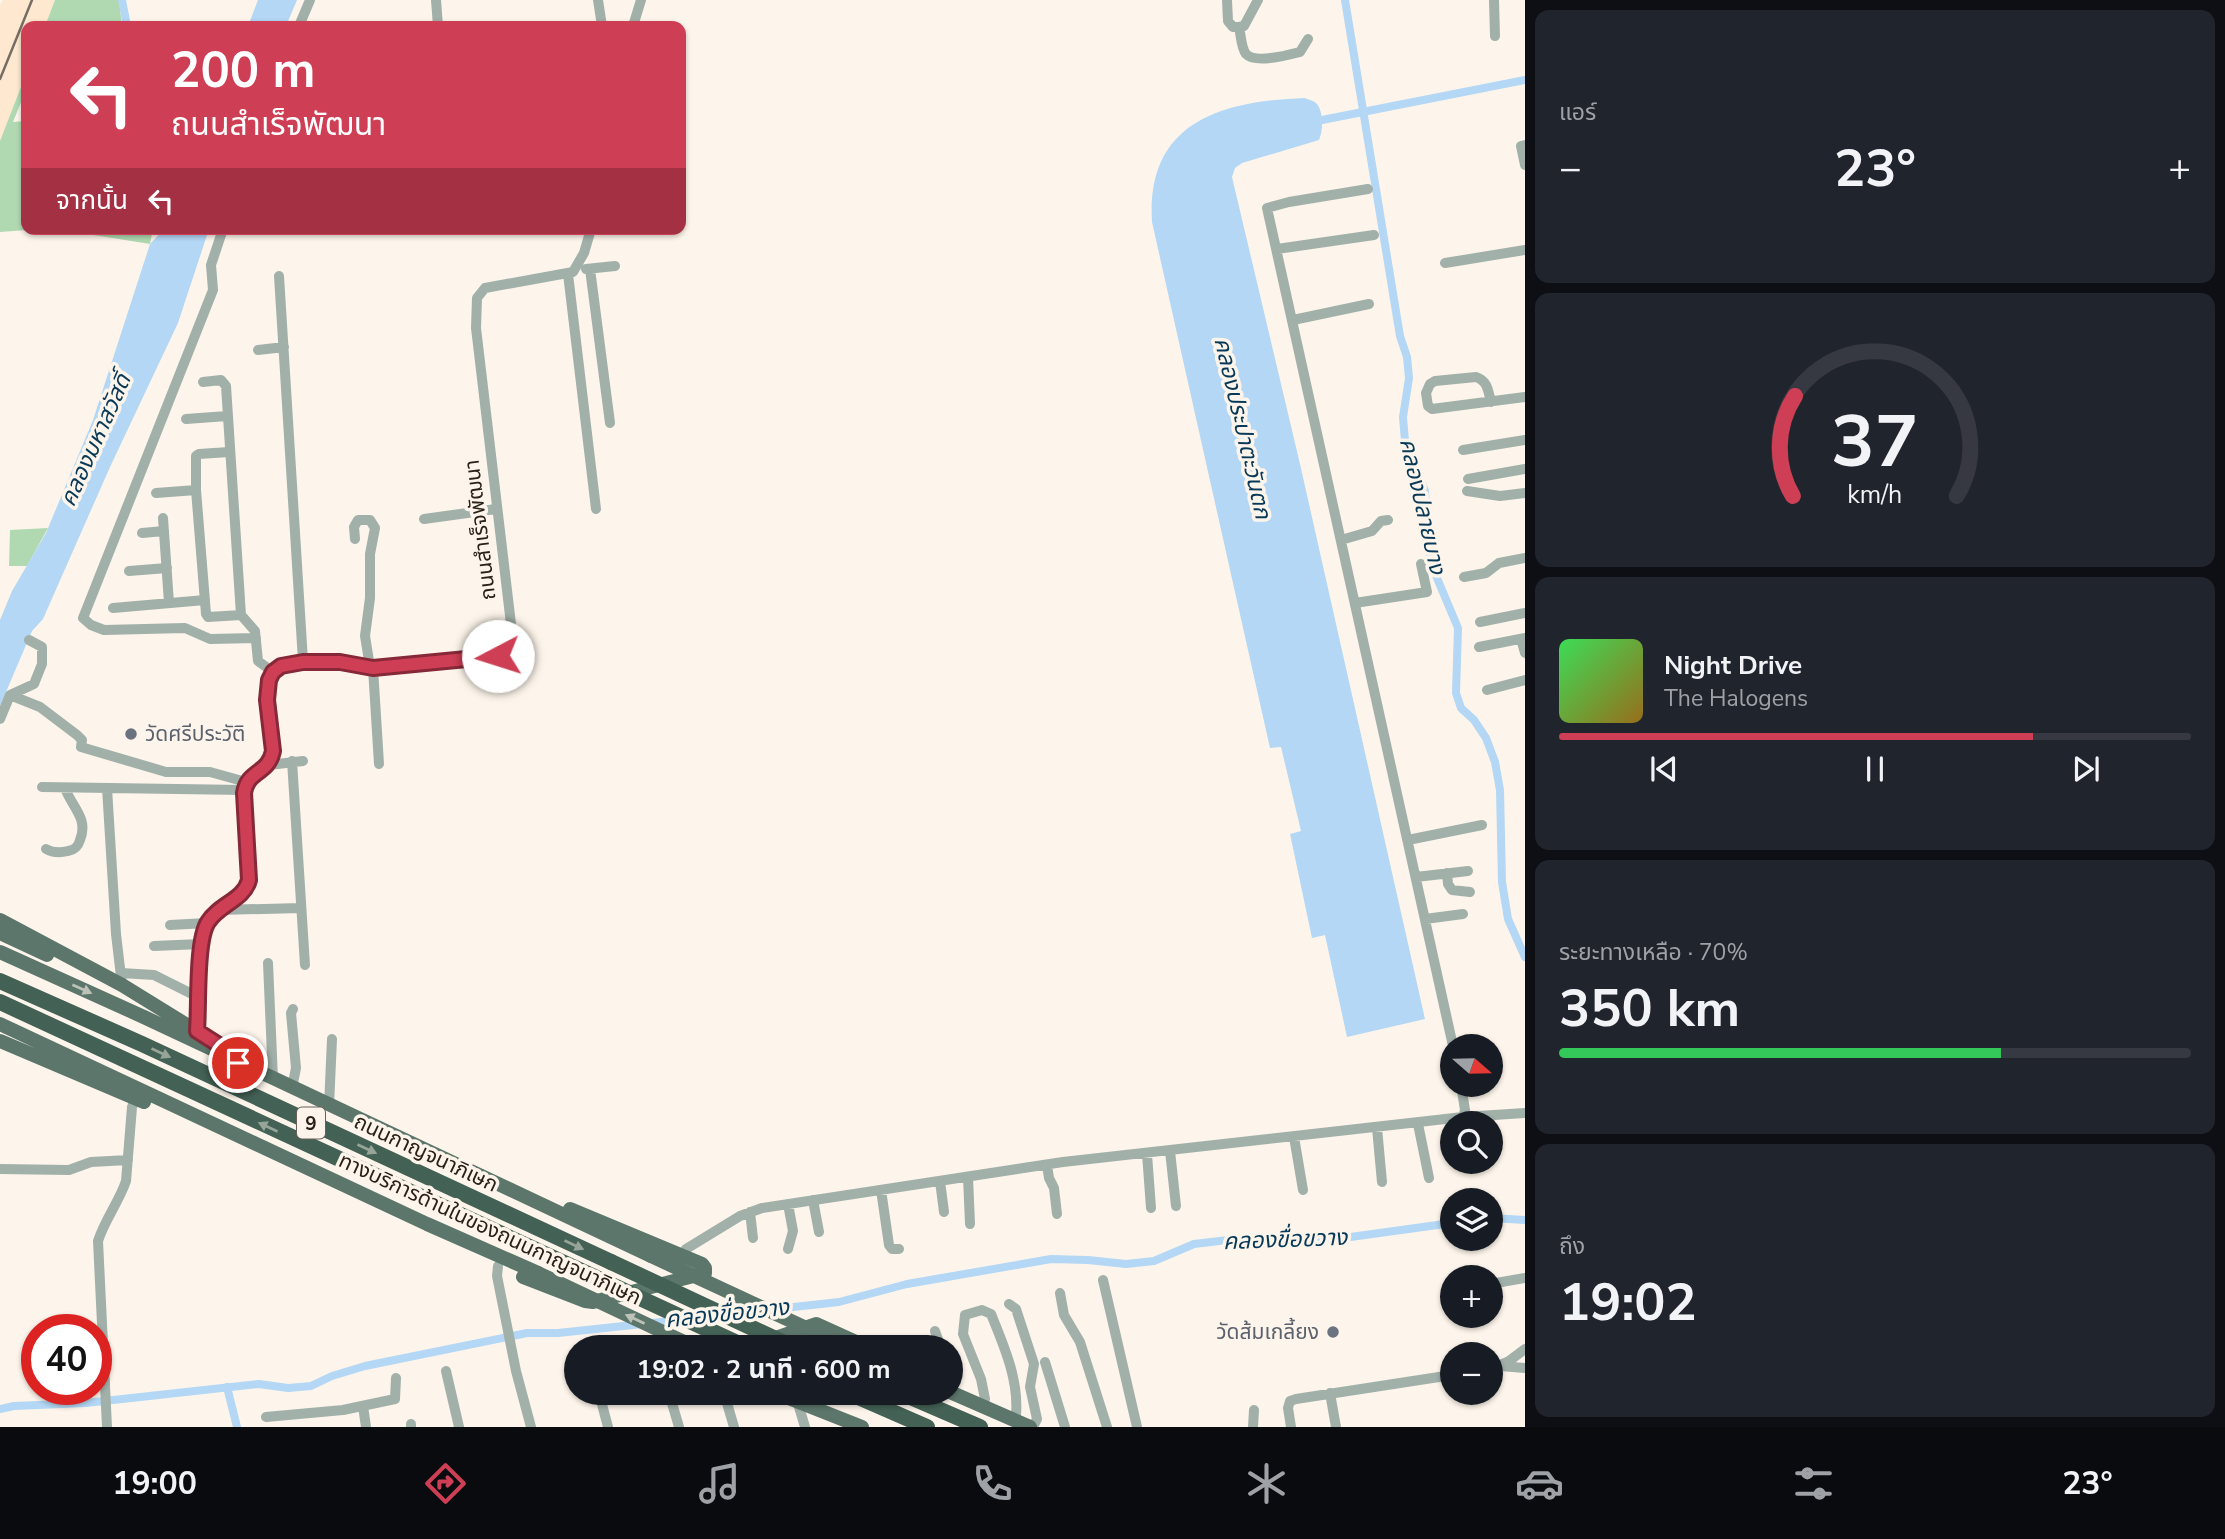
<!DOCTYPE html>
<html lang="th">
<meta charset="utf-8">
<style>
body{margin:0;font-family:"Nunito Sans","Noto Sans Thai",sans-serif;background:#20242c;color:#f1f3f6;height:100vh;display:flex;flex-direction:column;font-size:26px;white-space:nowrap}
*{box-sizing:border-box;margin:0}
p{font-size:23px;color:#9ea1a6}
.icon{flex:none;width:38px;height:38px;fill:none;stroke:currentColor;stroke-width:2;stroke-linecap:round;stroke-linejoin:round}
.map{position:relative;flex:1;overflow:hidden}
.details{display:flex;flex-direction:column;gap:10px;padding:10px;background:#0d0f14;width:700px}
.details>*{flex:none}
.banner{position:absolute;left:21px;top:21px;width:665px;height:214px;border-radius:14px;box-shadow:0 2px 5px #0004;background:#ce3e54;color:#fff;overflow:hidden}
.needle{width:46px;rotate:110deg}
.tools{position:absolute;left:1440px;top:1034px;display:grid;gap:14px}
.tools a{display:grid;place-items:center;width:63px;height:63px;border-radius:50%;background:#171b24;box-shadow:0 2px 5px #0004;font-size:35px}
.speed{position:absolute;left:21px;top:1314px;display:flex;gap:14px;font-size:35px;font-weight:700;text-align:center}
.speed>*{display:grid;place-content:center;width:91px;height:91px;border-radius:50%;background:#171b24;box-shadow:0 2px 5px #0004;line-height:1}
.speed .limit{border:10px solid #d22;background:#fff;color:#111}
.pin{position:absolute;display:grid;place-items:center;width:60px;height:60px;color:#fff;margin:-30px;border:4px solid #fff;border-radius:50%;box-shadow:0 2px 7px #0007}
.me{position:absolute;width:77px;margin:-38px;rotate:265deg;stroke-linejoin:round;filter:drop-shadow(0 0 5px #0008)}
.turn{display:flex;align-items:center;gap:24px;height:147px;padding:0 35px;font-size:32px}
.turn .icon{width:91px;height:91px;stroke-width:2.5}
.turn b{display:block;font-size:49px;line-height:60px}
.then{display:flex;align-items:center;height:66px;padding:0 35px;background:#0003;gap:14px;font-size:26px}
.big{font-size:52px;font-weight:700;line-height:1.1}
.details .widget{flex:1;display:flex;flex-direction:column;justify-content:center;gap:10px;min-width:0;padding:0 24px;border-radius:14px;background:#20242c}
.details .dial{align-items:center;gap:0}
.dial svg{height:182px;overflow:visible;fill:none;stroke:#363941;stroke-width:7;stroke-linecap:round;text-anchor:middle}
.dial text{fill:#f1f3f6;stroke:none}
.song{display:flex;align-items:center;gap:21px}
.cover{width:84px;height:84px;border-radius:10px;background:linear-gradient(135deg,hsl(130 70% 55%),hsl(40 70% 35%))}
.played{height:7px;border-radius:4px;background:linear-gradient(90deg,#ce3e54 75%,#363941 75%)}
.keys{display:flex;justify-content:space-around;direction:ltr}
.heat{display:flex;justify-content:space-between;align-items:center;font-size:38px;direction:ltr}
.charge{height:10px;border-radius:5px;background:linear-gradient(90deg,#34c759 70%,#363941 0)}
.trip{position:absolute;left:564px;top:1335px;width:399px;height:70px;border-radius:35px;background:#171b24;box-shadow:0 2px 5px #0004;font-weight:700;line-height:70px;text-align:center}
.tab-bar{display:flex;height:112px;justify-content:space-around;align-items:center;background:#090b0e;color:#9ea1a6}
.tab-bar .icon{width:49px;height:49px}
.tab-bar .current{color:#ce3e54}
.tab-bar b{font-size:32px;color:#f1f3f6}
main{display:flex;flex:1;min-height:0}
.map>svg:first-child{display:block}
.built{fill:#fee8cf}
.green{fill:#b0d9b2}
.water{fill:#b3d7f4}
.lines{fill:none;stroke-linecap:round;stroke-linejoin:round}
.canal{stroke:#b3d7f4;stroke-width:8}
.minor{stroke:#a2b0aa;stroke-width:10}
.major{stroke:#5c766b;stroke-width:14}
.highway{stroke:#436155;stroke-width:16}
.rail{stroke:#766e65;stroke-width:2.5}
.major-bridge{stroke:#5c766b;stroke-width:14}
.highway-bridge{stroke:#436155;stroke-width:16}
.oneway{fill:#bdc2b8}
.oneway2{fill:#97a498}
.route-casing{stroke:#862837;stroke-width:18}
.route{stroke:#ce3e54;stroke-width:12}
.worship-dot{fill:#6b7280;stroke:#fdf5eb;stroke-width:2.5}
.labels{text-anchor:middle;stroke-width:7;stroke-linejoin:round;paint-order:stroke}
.shield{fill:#fdf5eb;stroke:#696158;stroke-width:2}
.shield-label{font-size:19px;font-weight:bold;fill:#2a2219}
.street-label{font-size:21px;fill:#2a2219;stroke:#fdf5eb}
.worship-label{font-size:21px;fill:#5b616d;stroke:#fdf5eb;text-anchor:start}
.water-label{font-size:23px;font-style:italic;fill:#083958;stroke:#fdf5eb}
</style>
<main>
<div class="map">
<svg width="1525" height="1427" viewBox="0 0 1525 1427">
<rect width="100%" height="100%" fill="#fdf5eb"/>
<path class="built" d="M3,0h52l-10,26h-19v48l-26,67v-136z"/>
<path class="green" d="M55,0h64l3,26h-77z
M26,74v16l-13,32 13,-1v108h14l-40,3v-91z
M87,229h66l-3,15 -63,-10z
M48,528l-21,38h-18l1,-36z"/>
<path class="water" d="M258,0h39l-11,26h-38z
M1305,98c2,1 9,3 11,5 8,8 7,28 3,37l-77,23 -7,5 -3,9 68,287 125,555 -78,18 -22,-102 -13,3 -22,-104 11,-3 -20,-84 -11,1 -118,-526c-6,-100 69,-121 153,-124z
M164,229h45l-31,94 -68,144 -67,152 -11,12 -32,75v-86l12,-29 34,-58 47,-113 57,-176z"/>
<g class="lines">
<path class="canal" d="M122,0l5,26
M1345,0l55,336 7,21 2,21 -6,39 2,24 20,50 4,61 8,26 21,50 -2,65 5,15 13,12 12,18 9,24 5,28 2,92 6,37 17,38
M1312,122l213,-42
M1491,1218l34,2
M731,1314l108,-12 68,-18 144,-25 37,1 38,4 28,-3 40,-17 51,-6 91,1 116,-16
M227,1387l10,40
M0,1409l14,-3 72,-3 173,-19 29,4 23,-2 21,-10 33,-10 162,-33h31l122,-13"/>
<path class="minor" d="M436,0l2,26
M598,0l4,26
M1227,0l1,21 5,6h6
M1494,0l1,36
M299,26l11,-26
M633,26l8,-26
M1239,27c2,8 2,21 7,27 9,10 42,1 54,-2l8,-13
M1239,27l5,-1 14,-26
M1525,145l-4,1 4,19
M1368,189l-79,13 -22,6 186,838
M223,229l-12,36 2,25 -130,328 8,7 13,5 81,-2 25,11 46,-1
M1277,249l97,-14
M1445,263l80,-13
M586,269l29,-3
M590,269l20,154
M568,274l28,235
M279,276l24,385
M1293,320l76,-16
M258,350l26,-3
M203,382l18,-2 5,6 15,229 14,16 3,30 15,11
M1491,402c-3,-11 -3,-21 -15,-25l-41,4 -5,3 -4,9 2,13 4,3 93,-12
M186,419l41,-3
M1463,450l62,-10
M229,452l-30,2 -3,2v34l10,124 2,3 33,-2
M1468,479l57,-10
M1467,491l33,5 25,-3
M156,493l40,-3
M163,518l6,85
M424,519l72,-10
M142,533l22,-2
M355,539l-1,-12 4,-7h12l5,8 -5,26v44l-5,38 5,31
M1341,540l31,-9 9,-10 7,-1
M129,571l38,-3
M1464,577l22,-4 13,-10 26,-5
M1355,603l72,-11 -6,-28
M113,608l92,-8
M1480,622l45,-9
M1521,639l4,14
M1479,647l46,-9
M373,668l6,96
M1487,690l38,-10
M10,695l30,12 37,28 5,5 -1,7 85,25h44l36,10
M0,719l10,-24 24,-11 8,-20v-17l-13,-7
M292,761l13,204
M269,765l34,-4
M42,787l202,3
M107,788l9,146 6,51
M1408,840l74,-15
M46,849c7,4 14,4 22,2 7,-1 10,-4 12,-11 9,-22 -9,-34 -15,-52
M1447,873l1,11 4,6 18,2
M1416,877l52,-6
M218,910l83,-2
M1425,919l38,-5
M170,925l37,-2
M154,946l47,-2
M268,963l5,116
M121,973l33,2 46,23
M197,1031c2,-25 -1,-90 11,-109 11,-18 36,-22 41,-42l-5,-87c4,-26 23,-16 29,-42l-6,-51 6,-28 8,-6 22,-5 36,1 34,6 125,-12 10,-6 5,-9 -37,-313 1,-30 8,-10 88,-16 11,-19 7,-24
M1461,1085l4,25 -2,7
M292,1088l4,-20 -5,-55 2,-4
M329,1106l3,-67
M1418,1124l11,54
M1377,1128l5,54
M1294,1137l9,53
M1170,1151l6,55
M1147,1154l4,54
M1047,1165l2,13 5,10 3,26
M0,1169l69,1 22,-8 37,-2
M968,1177l2,47
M940,1181l4,31
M881,1190l8,55 3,4h7
M813,1200l6,32
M788,1204l5,27 -5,18
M750,1212l3,26
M680,1257l6,-8 54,-33 22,-8 301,-46 400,-45 62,-4
M498,1266l-1,10 19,95 15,56
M1103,1280l34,147
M1496,1283l29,-5
M1060,1293l4,22 16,27 27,85
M1009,1304l7,5 18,55 -4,23 7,32 -4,8
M935,1331l6,17
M676,1348h2
M1045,1362l20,65
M1500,1366l25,2
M1491,1369l18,-8 16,-12
M446,1371l13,56
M950,1373l2,12
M599,1393l9,34
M669,1393l10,34
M724,1393l10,34
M1330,1393l6,34
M985,1399l-4,-20 -18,-45 2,-19 17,-5 9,4c13,32 28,66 25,101
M800,1403l-1,4 6,20
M363,1406l3,21
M266,1417l77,-7 52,-11 1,-21
M411,1424v3
M107,1427l-9,-186c7,-22 21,-39 28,-60l6,-74 4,-9
M1253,1427l1,-17
M1291,1427l-3,-19 2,-7 6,-2 156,-24"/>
<path class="major" d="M0,920l122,65 99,61
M0,933l47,22
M0,952l146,66 505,238
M0,1024l427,200 111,49
M0,1041l144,61
M523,1277l62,24 8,1 112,-29v-5l-3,-4 -132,-55
M747,1348l69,-24 53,24
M950,1392l80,35
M776,1393l86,34"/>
<path class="highway" d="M0,981l142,63 469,218
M0,1002l575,266
M849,1393l78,34
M901,1393l79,34"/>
<path class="rail" d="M0,79l32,-79"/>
<path class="major-bridge" d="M651,1256l192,89
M538,1273l159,75"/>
<path class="highway-bridge" d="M611,1262l184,86
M575,1268l173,80"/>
</g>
<defs><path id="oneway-solid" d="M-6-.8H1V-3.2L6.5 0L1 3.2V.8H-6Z" transform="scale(1.75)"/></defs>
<g class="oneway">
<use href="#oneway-solid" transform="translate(82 989) rotate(24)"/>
<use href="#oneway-solid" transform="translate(635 1319) rotate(-155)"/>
</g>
<g class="oneway2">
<use href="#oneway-solid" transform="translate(161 1053) rotate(25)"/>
<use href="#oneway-solid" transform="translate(268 1127) rotate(-155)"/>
<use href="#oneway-solid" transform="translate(367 1149) rotate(25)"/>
<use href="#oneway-solid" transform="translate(574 1245) rotate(25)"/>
</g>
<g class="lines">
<defs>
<path id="route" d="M238,1063l-16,-16 -25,-16c2,-25 -1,-91 11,-109 11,-18 36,-22 41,-42l-5,-87c4,-24 24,-18 29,-42l-6,-51 2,-20 4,-8 8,-6 22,-4h37l33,6 125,-12"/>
</defs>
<use href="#route" class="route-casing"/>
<use href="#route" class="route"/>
</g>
<g class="worship-dot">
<circle cx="131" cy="734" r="7"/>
<circle cx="1333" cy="1332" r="7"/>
</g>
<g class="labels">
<rect class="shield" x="297" y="1107.5" width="28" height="31" rx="5"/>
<g class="shield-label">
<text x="311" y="1130">9</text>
</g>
<g class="street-label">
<text transform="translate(480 530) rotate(-97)" y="7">ถนนสำเร็จพัฒนา</text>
<text transform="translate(426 1153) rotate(25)" y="7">ถนนกาญจนาภิเษก</text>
<text transform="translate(490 1229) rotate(25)" y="7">ทางบริการด้านในของถนนกาญจนาภิเษก</text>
</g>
<g class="worship-label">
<text x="145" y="741">วัดศรีประวัติ</text>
<text x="1319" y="1339" text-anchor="end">วัดส้มเกลี้ยง</text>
</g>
<g class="water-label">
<text transform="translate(1243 428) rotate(77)" y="8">คลองประปาตะวันตก</text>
<text transform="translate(95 440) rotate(-66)" y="8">คลองมหาสวัสดิ์</text>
<text transform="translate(1423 506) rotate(77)" y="8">คลองปลายบาง</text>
<text transform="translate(1285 1239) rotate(-2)" y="8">คลองขื่อขวาง</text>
<text transform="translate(727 1313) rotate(-6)" y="8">คลองขื่อขวาง</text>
</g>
</g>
</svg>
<div class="tools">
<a><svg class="needle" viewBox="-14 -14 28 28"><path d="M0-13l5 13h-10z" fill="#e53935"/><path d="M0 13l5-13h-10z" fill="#9ea1a6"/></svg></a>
<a><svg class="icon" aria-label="search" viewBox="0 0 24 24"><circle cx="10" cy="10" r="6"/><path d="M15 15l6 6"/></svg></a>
<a><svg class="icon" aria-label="layers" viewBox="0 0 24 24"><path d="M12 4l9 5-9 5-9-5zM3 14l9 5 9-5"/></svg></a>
<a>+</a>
<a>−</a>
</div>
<div class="speed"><div class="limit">40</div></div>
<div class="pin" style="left:238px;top:1063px;background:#d93025"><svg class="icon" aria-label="arrive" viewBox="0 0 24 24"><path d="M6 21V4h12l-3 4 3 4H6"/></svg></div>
<svg class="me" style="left:498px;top:656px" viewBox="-20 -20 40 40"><circle r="19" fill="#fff"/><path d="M0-13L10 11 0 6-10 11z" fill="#ce3e54"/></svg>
<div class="trip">19:02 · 2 นาที · 600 m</div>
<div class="banner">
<div class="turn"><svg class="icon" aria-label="left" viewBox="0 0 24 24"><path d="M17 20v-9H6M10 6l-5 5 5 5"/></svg><div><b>200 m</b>ถนนสำเร็จพัฒนา</div></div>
<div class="then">จากนั้น<svg class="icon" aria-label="left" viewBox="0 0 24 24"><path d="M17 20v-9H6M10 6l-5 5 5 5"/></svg></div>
</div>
</div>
<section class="details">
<div class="widget"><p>แอร์</p>
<div class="heat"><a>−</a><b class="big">23°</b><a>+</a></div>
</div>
<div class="widget dial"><svg viewBox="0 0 100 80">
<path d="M14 69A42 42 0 1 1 86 69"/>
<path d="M14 69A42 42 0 0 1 15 25" stroke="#ce3e54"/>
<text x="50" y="56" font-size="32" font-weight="700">37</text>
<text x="50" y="72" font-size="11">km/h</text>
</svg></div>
<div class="widget">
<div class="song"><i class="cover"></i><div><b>Night Drive</b><p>The Halogens</p></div></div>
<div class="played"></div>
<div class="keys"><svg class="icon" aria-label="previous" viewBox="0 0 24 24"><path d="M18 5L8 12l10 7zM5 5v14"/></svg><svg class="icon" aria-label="pause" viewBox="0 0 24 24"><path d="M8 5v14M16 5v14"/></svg><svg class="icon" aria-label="next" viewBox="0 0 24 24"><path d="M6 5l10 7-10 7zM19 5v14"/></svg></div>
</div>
<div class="widget"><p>ระยะทางเหลือ · 70%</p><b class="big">350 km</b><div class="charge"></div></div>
<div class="widget"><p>ถึง</p><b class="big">19:02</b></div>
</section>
</main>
<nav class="tab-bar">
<b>19:00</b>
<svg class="icon current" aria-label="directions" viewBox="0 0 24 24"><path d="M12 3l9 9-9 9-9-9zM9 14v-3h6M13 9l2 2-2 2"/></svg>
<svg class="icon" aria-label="music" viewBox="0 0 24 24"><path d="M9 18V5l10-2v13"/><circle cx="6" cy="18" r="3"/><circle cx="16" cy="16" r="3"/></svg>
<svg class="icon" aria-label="phone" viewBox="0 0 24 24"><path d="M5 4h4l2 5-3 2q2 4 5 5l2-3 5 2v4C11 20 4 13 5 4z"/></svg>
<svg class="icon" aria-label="climate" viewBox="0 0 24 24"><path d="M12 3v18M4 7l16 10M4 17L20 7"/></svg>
<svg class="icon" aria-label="car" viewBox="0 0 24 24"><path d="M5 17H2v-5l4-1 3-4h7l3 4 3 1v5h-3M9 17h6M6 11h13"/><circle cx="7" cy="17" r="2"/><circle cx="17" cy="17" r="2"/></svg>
<svg class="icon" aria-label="filters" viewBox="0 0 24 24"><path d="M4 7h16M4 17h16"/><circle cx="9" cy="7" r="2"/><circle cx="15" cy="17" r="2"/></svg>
<b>23°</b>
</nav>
